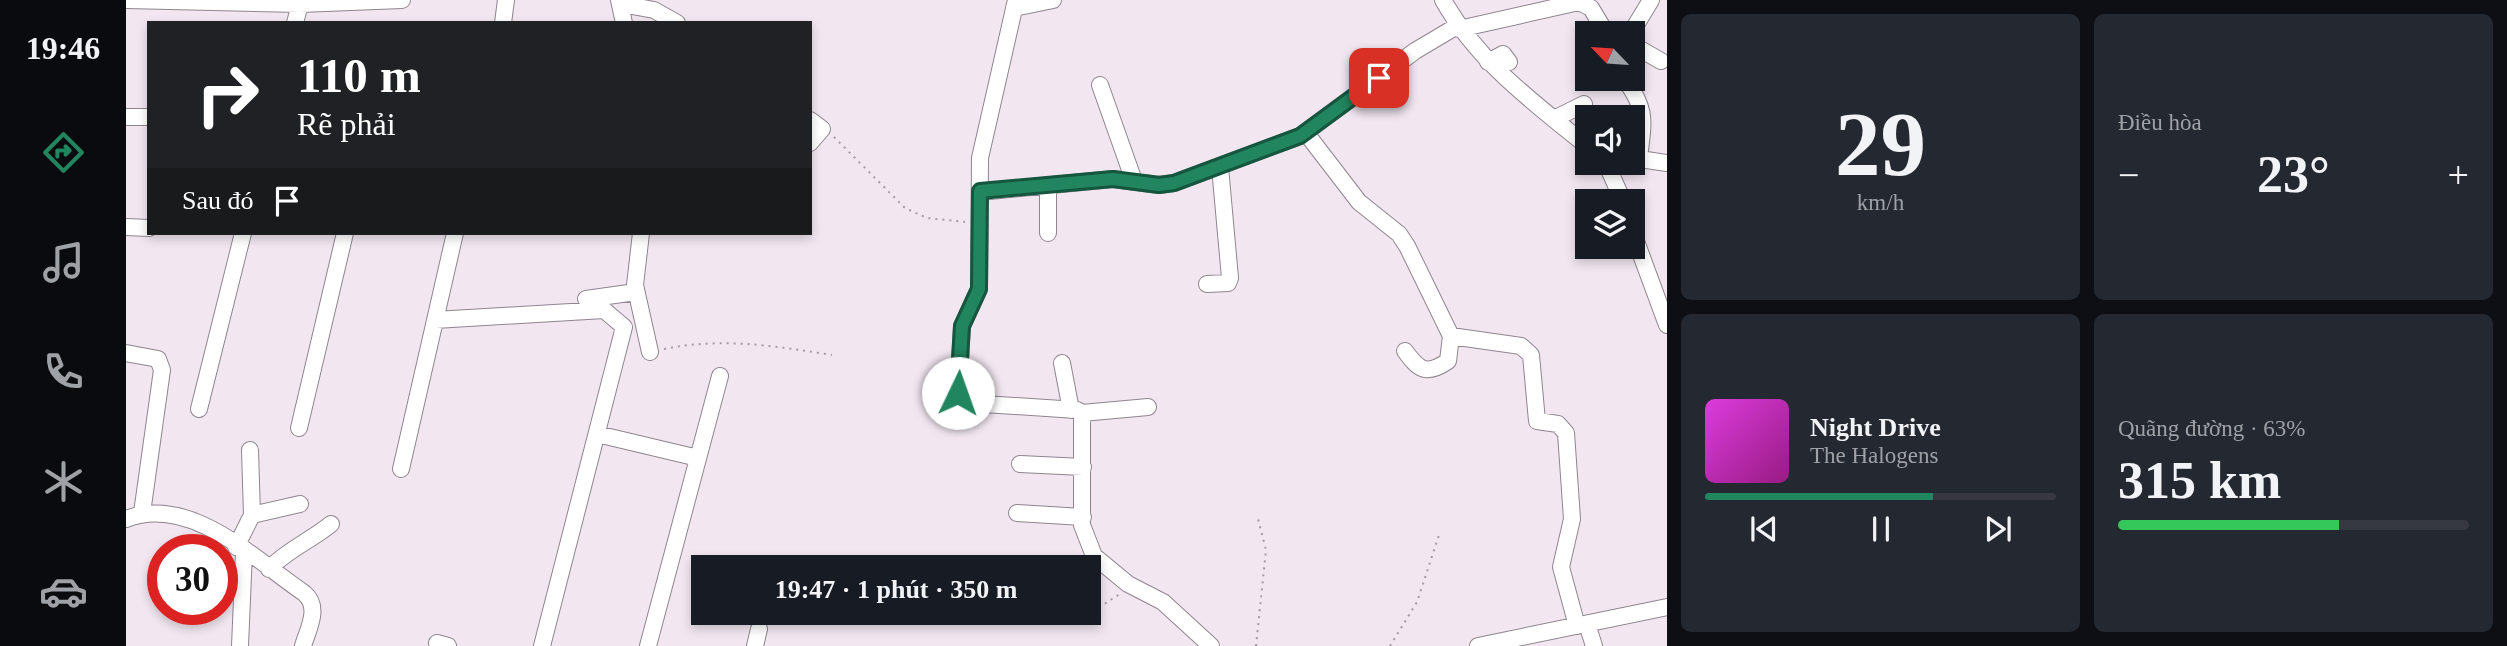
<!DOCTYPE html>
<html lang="vi">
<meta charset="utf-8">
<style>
body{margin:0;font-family:Georgia,serif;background:#242831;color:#f1f3f6;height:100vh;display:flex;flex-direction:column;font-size:26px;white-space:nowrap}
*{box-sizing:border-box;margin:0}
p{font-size:23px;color:#9ea1a6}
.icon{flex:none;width:38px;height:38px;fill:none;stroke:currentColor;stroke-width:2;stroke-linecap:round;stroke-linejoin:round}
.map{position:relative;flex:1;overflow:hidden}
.details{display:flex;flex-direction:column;gap:14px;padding:14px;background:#0d0f14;width:840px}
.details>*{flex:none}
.guide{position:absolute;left:21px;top:21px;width:665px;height:214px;border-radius:0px;box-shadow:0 4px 10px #0003;background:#202124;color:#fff;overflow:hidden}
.needle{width:46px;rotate:295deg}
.buttons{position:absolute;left:1449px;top:21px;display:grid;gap:14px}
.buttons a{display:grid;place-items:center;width:70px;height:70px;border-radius:0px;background:#171b24;box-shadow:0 4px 10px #0003;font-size:35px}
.speed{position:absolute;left:21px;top:534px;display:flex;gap:14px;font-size:35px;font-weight:700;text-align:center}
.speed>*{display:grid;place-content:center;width:91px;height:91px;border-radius:50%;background:#171b24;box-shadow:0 4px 10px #0003;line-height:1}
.speed .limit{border:10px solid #d22;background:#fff;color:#111}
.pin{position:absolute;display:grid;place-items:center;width:60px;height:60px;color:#fff;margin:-30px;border-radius:14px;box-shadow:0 4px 10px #0006}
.me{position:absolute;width:77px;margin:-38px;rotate:3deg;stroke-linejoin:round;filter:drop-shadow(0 0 5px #0008)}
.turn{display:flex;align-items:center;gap:24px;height:147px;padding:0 35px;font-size:32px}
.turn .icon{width:91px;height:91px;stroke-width:2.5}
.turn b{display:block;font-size:49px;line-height:60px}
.then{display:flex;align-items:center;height:66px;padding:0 35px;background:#0003;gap:14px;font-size:26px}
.big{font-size:52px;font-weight:800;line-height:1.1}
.details .widget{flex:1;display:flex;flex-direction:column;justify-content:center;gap:10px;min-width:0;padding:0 24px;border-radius:10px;background:#242831}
.details .dial{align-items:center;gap:0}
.dial b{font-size:91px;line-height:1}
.song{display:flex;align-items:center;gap:21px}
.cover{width:84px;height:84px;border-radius:10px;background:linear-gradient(135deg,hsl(300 70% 55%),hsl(310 70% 35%))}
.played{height:7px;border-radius:4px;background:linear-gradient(90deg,#21855f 65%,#363941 65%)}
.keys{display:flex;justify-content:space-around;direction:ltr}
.heat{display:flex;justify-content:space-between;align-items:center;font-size:38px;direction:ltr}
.charge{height:10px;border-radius:5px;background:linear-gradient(90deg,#34c759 63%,#363941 0)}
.details .tiles{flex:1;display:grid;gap:14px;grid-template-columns:repeat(2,1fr)}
.trip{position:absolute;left:565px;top:555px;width:410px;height:70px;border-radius:0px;background:#171b24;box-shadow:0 4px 10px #0003;font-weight:800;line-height:70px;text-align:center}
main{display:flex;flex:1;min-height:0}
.dock{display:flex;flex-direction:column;width:126px;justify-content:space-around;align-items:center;background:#090b0e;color:#9ea1a6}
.dock .icon{width:49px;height:49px}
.dock .selected{color:#21855f}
.dock b{font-size:32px;color:#f1f3f6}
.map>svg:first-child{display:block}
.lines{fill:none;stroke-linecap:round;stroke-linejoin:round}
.minor-casing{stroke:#8f858e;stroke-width:18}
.path{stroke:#a39ba2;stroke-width:2;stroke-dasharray:2 5;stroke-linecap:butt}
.minor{stroke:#fff;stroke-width:16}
.route-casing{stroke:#15563e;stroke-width:18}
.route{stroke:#21855f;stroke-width:12}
</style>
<main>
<nav class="dock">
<b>19:46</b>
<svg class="icon selected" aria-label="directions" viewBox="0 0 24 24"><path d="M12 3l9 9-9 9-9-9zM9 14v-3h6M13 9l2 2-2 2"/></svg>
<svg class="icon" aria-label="music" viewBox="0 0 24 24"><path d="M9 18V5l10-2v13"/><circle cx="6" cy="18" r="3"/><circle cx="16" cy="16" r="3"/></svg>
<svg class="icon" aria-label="phone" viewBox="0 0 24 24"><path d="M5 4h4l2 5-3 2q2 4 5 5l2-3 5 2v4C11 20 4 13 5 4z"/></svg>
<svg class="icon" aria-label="climate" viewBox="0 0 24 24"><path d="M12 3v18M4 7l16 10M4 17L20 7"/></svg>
<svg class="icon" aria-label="car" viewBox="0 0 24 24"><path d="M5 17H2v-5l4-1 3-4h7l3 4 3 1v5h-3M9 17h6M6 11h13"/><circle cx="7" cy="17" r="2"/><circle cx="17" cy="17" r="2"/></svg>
</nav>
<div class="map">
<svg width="1541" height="646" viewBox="0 0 1541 646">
<rect width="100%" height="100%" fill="#f2e7f1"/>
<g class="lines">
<defs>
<path id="minor" d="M0,0l174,4 102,-4
M493,0l5,23
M890,0l-36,158 -1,131 -17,37 -4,67 10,10 109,7 5,3 66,-6
M1317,0c35,62 90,102 144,146
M495,4l33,6 23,13
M888,8l39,-8
M169,23l6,-23
M377,23l3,-23
M1333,29l120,-27 12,6 15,25
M1505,33l20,-33
M1507,45l28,16
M1362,62l15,-8 6,8
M1499,80c23,30 18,43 14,78
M974,85l34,96
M0,117h23
M1428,119l30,-15
M684,120l12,9 -12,14
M1180,133l53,69 40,32 8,12 44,90
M1507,158l34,5
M1480,163l17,38
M922,185v48
M854,192l133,-13 46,6 15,-2 126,-47 115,-85 42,-25
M0,227l23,1
M515,233l-6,52 15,67
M1507,233l34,92
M1081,284l21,-1 2,-5 -10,-111
M460,299l50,-7
M309,320l169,-10 20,17 -82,319
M1279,351c14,19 21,25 43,10l3,-25 70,10 10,9 6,66 21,3 8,9 6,86 -11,48 16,59
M0,353l32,6 4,11 -20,143
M936,363l9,47
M73,409l44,-176
M956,413v112l12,31 34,28 35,18 48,44
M173,428l46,-195
M471,434l101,24
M124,450l2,65
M894,464l63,3
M275,469l54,-236
M891,513l66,4
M0,519c64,-25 128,40 178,74 17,14 4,36 -1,53
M110,547l16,-32 48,-11
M143,569c18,-19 41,-28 62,-45
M1461,624l7,22
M311,643l11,3
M114,646l4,-94
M522,646l72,-270
M629,646l4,-17
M1352,646l189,-39"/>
</defs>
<use href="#minor" class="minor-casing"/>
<path class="path" d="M708,137l71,71 22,10 38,4
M538,349c59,-12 110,-3 168,6
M967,611l27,-17
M1130,646l10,-96 -8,-31
M1264,646l27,-44 23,-70"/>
<use href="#minor" class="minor"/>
</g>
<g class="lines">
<defs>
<path id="route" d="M832,393l4,-67 17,-37 1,-98 133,-12 46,6 15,-2 126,-47 79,-58"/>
</defs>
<use href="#route" class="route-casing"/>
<use href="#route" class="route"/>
</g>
</svg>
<div class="buttons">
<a><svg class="needle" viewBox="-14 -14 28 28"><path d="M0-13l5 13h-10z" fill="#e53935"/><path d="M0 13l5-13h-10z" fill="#9ea1a6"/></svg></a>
<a><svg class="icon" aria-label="sound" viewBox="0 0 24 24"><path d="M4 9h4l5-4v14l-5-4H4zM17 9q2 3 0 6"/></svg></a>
<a><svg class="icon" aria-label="layers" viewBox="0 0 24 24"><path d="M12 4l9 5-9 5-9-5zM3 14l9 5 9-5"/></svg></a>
</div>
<div class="speed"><div class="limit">30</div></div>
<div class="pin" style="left:1253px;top:78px;background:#d93025"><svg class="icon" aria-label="arrive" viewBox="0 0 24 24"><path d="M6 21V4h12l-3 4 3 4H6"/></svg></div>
<svg class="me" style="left:832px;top:393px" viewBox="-20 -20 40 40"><circle r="19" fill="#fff"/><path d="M0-13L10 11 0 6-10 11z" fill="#21855f"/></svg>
<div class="trip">19:47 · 1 phút · 350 m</div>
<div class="guide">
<div class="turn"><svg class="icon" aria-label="right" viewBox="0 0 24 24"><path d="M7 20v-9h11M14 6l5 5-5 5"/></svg><div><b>110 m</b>Rẽ phải</div></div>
<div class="then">Sau đó<svg class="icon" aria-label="arrive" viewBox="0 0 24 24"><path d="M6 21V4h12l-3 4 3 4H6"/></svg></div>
</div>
</div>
<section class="details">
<div class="tiles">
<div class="widget dial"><b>29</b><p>km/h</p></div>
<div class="widget"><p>Điều hòa</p>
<div class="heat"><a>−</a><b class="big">23°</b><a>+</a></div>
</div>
<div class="widget">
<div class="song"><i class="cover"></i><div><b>Night Drive</b><p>The Halogens</p></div></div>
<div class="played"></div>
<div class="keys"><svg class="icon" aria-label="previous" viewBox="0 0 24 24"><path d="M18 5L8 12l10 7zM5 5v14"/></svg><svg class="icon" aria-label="pause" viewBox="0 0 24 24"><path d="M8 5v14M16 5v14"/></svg><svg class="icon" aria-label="next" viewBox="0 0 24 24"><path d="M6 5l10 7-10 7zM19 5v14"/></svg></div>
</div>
<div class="widget"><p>Quãng đường · 63%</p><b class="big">315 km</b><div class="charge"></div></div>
</div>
</section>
</main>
